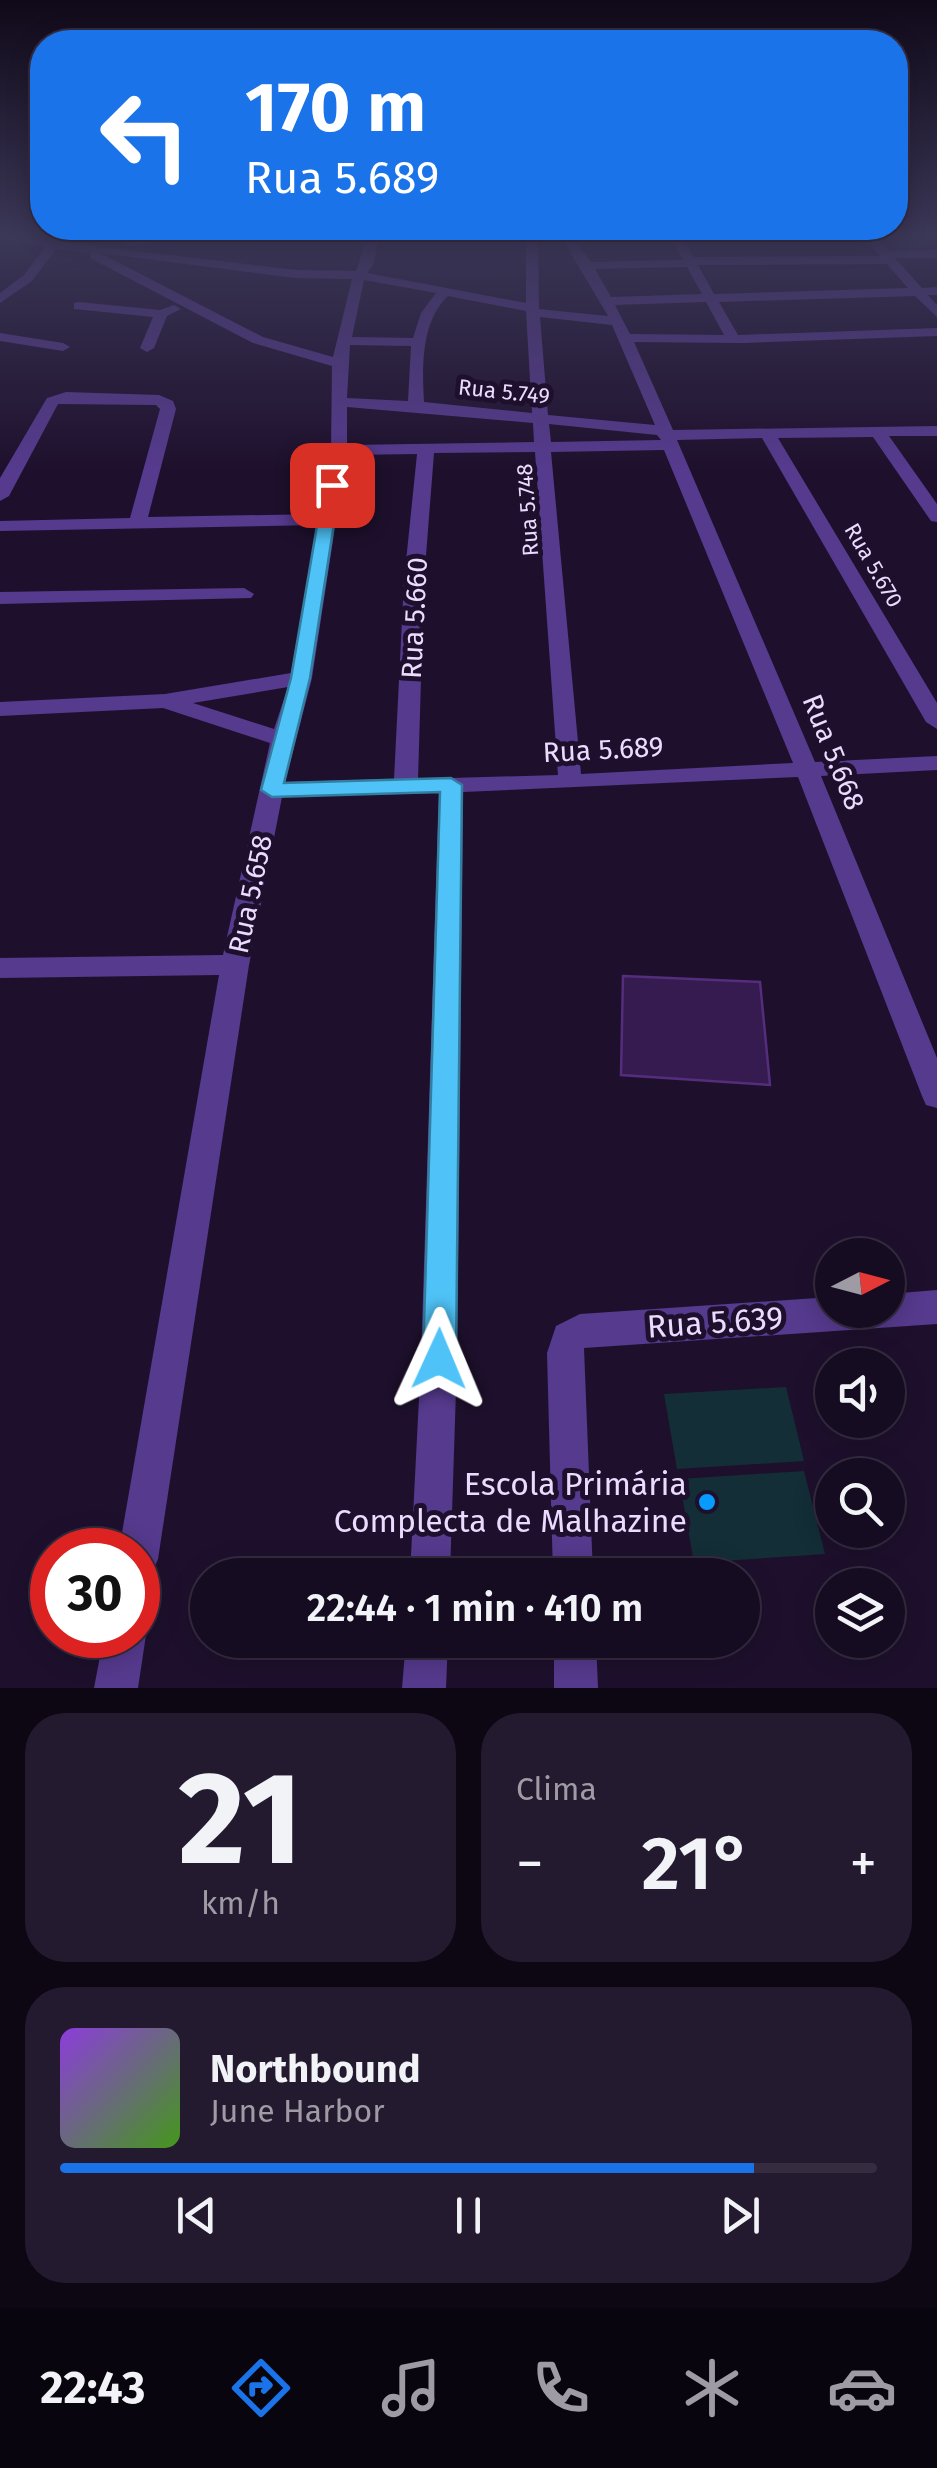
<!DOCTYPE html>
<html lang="pt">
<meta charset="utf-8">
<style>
body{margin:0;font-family:"Fira Sans",sans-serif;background:#231a2f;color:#f1f3f6;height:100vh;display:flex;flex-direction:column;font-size:38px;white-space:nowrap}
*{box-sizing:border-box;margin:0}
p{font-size:32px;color:#9e9ba5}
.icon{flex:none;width:55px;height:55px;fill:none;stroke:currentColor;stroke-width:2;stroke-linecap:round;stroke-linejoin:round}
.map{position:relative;height:1688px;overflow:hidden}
.panel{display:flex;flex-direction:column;gap:25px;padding:25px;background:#0c0713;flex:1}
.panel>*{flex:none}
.banner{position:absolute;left:30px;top:30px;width:878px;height:210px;border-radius:40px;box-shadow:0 5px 25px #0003,0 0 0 2px #352c40;background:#1a73e8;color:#fff;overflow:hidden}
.needle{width:65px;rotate:84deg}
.fabs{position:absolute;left:815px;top:1238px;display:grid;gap:20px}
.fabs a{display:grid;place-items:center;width:90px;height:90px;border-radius:50%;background:#160c22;box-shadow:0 5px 25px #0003,0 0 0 2px #352c40;font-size:50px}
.speed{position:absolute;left:30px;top:1528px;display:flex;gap:20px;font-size:50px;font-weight:700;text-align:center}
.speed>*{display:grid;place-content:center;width:130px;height:130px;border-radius:50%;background:#160c22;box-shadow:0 5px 25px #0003,0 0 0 2px #352c40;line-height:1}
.speed .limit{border:15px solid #d22;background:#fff;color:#111}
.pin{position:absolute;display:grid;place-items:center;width:85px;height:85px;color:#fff;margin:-42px;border-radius:20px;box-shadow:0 5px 15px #0006}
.me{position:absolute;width:110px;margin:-55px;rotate:1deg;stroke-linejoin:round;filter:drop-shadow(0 0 8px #0008)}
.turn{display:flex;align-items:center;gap:35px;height:210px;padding:0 50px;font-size:45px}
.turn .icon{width:130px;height:130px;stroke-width:2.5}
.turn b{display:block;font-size:70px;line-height:85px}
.big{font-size:75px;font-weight:600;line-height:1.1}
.panel .widget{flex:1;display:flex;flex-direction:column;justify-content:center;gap:15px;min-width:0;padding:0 35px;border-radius:40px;background:#231a2f}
.panel .dial{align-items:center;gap:0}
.dial b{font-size:130px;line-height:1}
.song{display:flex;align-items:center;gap:30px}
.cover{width:120px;height:120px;border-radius:15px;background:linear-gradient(135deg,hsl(270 70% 55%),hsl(100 70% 35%))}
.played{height:10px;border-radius:5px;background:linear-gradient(90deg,#1a73e8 85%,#352c40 85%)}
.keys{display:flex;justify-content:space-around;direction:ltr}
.heat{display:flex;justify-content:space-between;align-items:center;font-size:55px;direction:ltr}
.panel .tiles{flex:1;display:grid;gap:25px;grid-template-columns:1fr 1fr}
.widget:last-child{grid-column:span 2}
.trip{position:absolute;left:190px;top:1558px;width:570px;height:100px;border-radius:50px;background:#160c22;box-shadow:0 5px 25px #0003,0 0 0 2px #352c40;font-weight:600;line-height:100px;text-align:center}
.dock{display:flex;height:160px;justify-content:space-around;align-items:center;background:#09050e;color:#9e9ba5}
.dock .icon{width:70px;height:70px}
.dock .on{color:#1a73e8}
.dock b{font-size:45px;color:#f1f3f6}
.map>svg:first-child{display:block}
.green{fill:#132e37}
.building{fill:#351b4f;stroke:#542d7c;stroke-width:2.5}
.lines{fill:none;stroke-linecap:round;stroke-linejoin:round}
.minor{fill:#563a8e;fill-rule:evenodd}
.route{fill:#4fc3f7;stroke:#337fa1;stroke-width:2.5}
.poi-dot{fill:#089bff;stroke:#1e102d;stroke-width:4}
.labels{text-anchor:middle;stroke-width:10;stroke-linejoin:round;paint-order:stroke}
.far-street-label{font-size:22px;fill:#ebdcff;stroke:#1e102d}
.street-label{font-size:28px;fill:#ebdcff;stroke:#1e102d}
.near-street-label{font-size:32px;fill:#ebdcff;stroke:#1e102d}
.near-poi-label{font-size:32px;fill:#ebdcff;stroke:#1e102d;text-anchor:end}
</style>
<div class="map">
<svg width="937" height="1688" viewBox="0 0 937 1688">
<rect width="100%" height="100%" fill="#1e102d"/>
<path class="green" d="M786,1387l18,74 -127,8 -13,-75z
M804,1471l21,83 -131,9 -15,-84z"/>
<path class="building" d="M623,976l137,6 10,103 -149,-10z"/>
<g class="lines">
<path class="minor" d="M0,235l296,35 60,1 12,-36h12l-7,30 -6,8 159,30v-68h12l1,74 69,7 -48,-81h12l19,27 92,-2 -14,-25h12l13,22 186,-1 -18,-21h12l15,16 48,-1v8h-42l27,30 15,-1v8h-9l9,10v12l-22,-21 -196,6 19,33 199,-7v8l-194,7 -109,-1 39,88 264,-4v10h-48l48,68v18l-6,-1 -58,-84 -95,1 159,265v26l-11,-7 -164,-284 -85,2 138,322 122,-6v14l-116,6 116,282v50l-11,-3 -4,-9 -124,-319 -335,15 -6,567 -7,216h-40l11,-216 18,-566 -157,4 -33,168 -91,594 -6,14 -14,6v-29h-19l100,-575 -219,3v-20l223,-3 47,-212 -107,-35 -163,8v-14l165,-8 126,-21 27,-148 -318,6v-10l130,-3 30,-109 -4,-4 -98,-1 -49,92 -9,5v-23l47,-80 19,-6 93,3 14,6 3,8 -28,108 171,-3 12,-64 1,-84 -79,-23 -163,-85v-5l-34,-4 -24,32 -32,22v-10l24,-18 21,-28 -45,-7zM100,253l196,25 56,1 -19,78 -70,-20zM887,264l21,24 -194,6 -16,-29zM687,267l15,27 -91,3 -16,-28zM364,280l72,13 -15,20 -8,25 -61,-1zM448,296l78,15 6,102 -108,-11c-2,-35 -3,-81 24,-106zM706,302l18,33 -94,-1 -15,-29zM540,317l72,8 43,100 -107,-10zM350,345l61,1 -3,55 -61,-3zM347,407l186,16 1,19 -187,3zM549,424l108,11 4,5 -110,2zM664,450l129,313 -212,11 -30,-322zM535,452l23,323 -140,4 6,-198 10,-128zM417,454l-13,127 -10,198 -109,3 27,-104 34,-223zM288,687l-14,42 -81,-26z
M155,235h23l-50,12 -6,-4z
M79,302l81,8 14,-5 7,4 -14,7 -13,32 -7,4 -7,-4 13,-31 -79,-8v-6z
M0,333l63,10 7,4 -7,4 -63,-10z
M244,588l10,6 -3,4 -251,6v-12z
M937,1290v34l-353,24 9,227h-40l-6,-222 9,-27 24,-12 252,-17v13h56v-16z
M138,1619l8,16 -8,53h-44l10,-53h34z
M406,1640h42l-2,48h-44z
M554,1640h42l2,48h-44z"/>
</g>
<linearGradient id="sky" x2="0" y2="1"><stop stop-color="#100919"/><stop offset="0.5" stop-color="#3b3757"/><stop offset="1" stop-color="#3b3757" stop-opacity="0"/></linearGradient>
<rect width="937" height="471" fill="url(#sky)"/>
<path class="route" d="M332,480l8,5 -30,193 -26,105 167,-5 11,7 -6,574 -5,11 -12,5 -11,-5 -5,-11 17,-567 -168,5 -11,-7 30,-112 33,-193z"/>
<circle class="poi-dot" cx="707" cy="1502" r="10"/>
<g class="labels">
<g class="far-street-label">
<text transform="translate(504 391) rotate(6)" y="8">Rua 5.749</text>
<text transform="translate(527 510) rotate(-94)" y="8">Rua 5.748</text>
<text transform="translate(874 565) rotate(60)" y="8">Rua 5.670</text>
</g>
<g class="street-label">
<text transform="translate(414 618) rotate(-87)" y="10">Rua 5.660</text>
<text transform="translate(603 749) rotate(-3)" y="10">Rua 5.689</text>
<text transform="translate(834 752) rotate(68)" y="10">Rua 5.668</text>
<text transform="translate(250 894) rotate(-78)" y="10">Rua 5.658</text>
</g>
<g class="near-street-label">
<text transform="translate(715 1322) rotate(-4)" y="11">Rua 5.639</text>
</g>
<g class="near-poi-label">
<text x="687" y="1495">Escola Primária<tspan x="687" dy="37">Complecta de Malhazine</tspan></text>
</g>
</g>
</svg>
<div class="fabs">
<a><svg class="needle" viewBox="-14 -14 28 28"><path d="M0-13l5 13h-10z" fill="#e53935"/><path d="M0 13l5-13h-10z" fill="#9e9ba5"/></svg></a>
<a><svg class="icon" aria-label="sound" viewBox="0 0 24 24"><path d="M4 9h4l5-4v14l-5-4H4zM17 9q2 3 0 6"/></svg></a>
<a><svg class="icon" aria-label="search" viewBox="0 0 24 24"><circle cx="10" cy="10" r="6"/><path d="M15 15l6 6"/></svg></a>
<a><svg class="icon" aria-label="layers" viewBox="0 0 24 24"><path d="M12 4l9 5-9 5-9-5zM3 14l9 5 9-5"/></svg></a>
</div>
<div class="speed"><div class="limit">30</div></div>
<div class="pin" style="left:332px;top:485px;background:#d93025"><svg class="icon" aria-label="arrive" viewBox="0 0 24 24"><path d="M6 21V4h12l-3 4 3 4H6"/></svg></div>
<svg class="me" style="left:439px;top:1359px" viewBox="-20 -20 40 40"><path d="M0-17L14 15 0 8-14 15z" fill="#4fc3f7" stroke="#fff" stroke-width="4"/></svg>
<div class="trip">22:44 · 1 min · 410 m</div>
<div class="banner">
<div class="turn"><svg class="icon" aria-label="left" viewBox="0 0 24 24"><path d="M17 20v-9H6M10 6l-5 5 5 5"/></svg><div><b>170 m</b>Rua 5.689</div></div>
</div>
</div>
<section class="panel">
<div class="tiles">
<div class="widget dial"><b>21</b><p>km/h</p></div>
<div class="widget"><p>Clima</p>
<div class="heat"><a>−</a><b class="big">21°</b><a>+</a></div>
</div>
<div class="widget">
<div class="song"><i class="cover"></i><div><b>Northbound</b><p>June Harbor</p></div></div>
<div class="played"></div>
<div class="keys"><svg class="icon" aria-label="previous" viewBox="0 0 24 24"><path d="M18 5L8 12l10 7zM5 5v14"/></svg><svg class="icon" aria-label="pause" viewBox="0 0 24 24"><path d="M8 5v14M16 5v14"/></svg><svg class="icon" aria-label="next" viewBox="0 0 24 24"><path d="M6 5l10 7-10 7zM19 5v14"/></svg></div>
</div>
</div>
</section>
<nav class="dock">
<b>22:43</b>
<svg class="icon on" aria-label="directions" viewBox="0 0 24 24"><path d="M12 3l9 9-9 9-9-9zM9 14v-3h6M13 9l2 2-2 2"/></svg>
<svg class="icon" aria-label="music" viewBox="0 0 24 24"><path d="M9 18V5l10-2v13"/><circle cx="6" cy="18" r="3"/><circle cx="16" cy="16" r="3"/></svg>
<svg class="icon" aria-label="phone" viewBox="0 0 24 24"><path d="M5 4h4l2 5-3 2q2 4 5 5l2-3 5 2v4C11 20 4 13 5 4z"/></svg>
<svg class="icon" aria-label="climate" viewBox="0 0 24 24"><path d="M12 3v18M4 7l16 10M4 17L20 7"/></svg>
<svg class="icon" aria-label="car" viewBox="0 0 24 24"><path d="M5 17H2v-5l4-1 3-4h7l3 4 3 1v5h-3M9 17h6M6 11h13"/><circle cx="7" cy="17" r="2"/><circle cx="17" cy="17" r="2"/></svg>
</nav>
